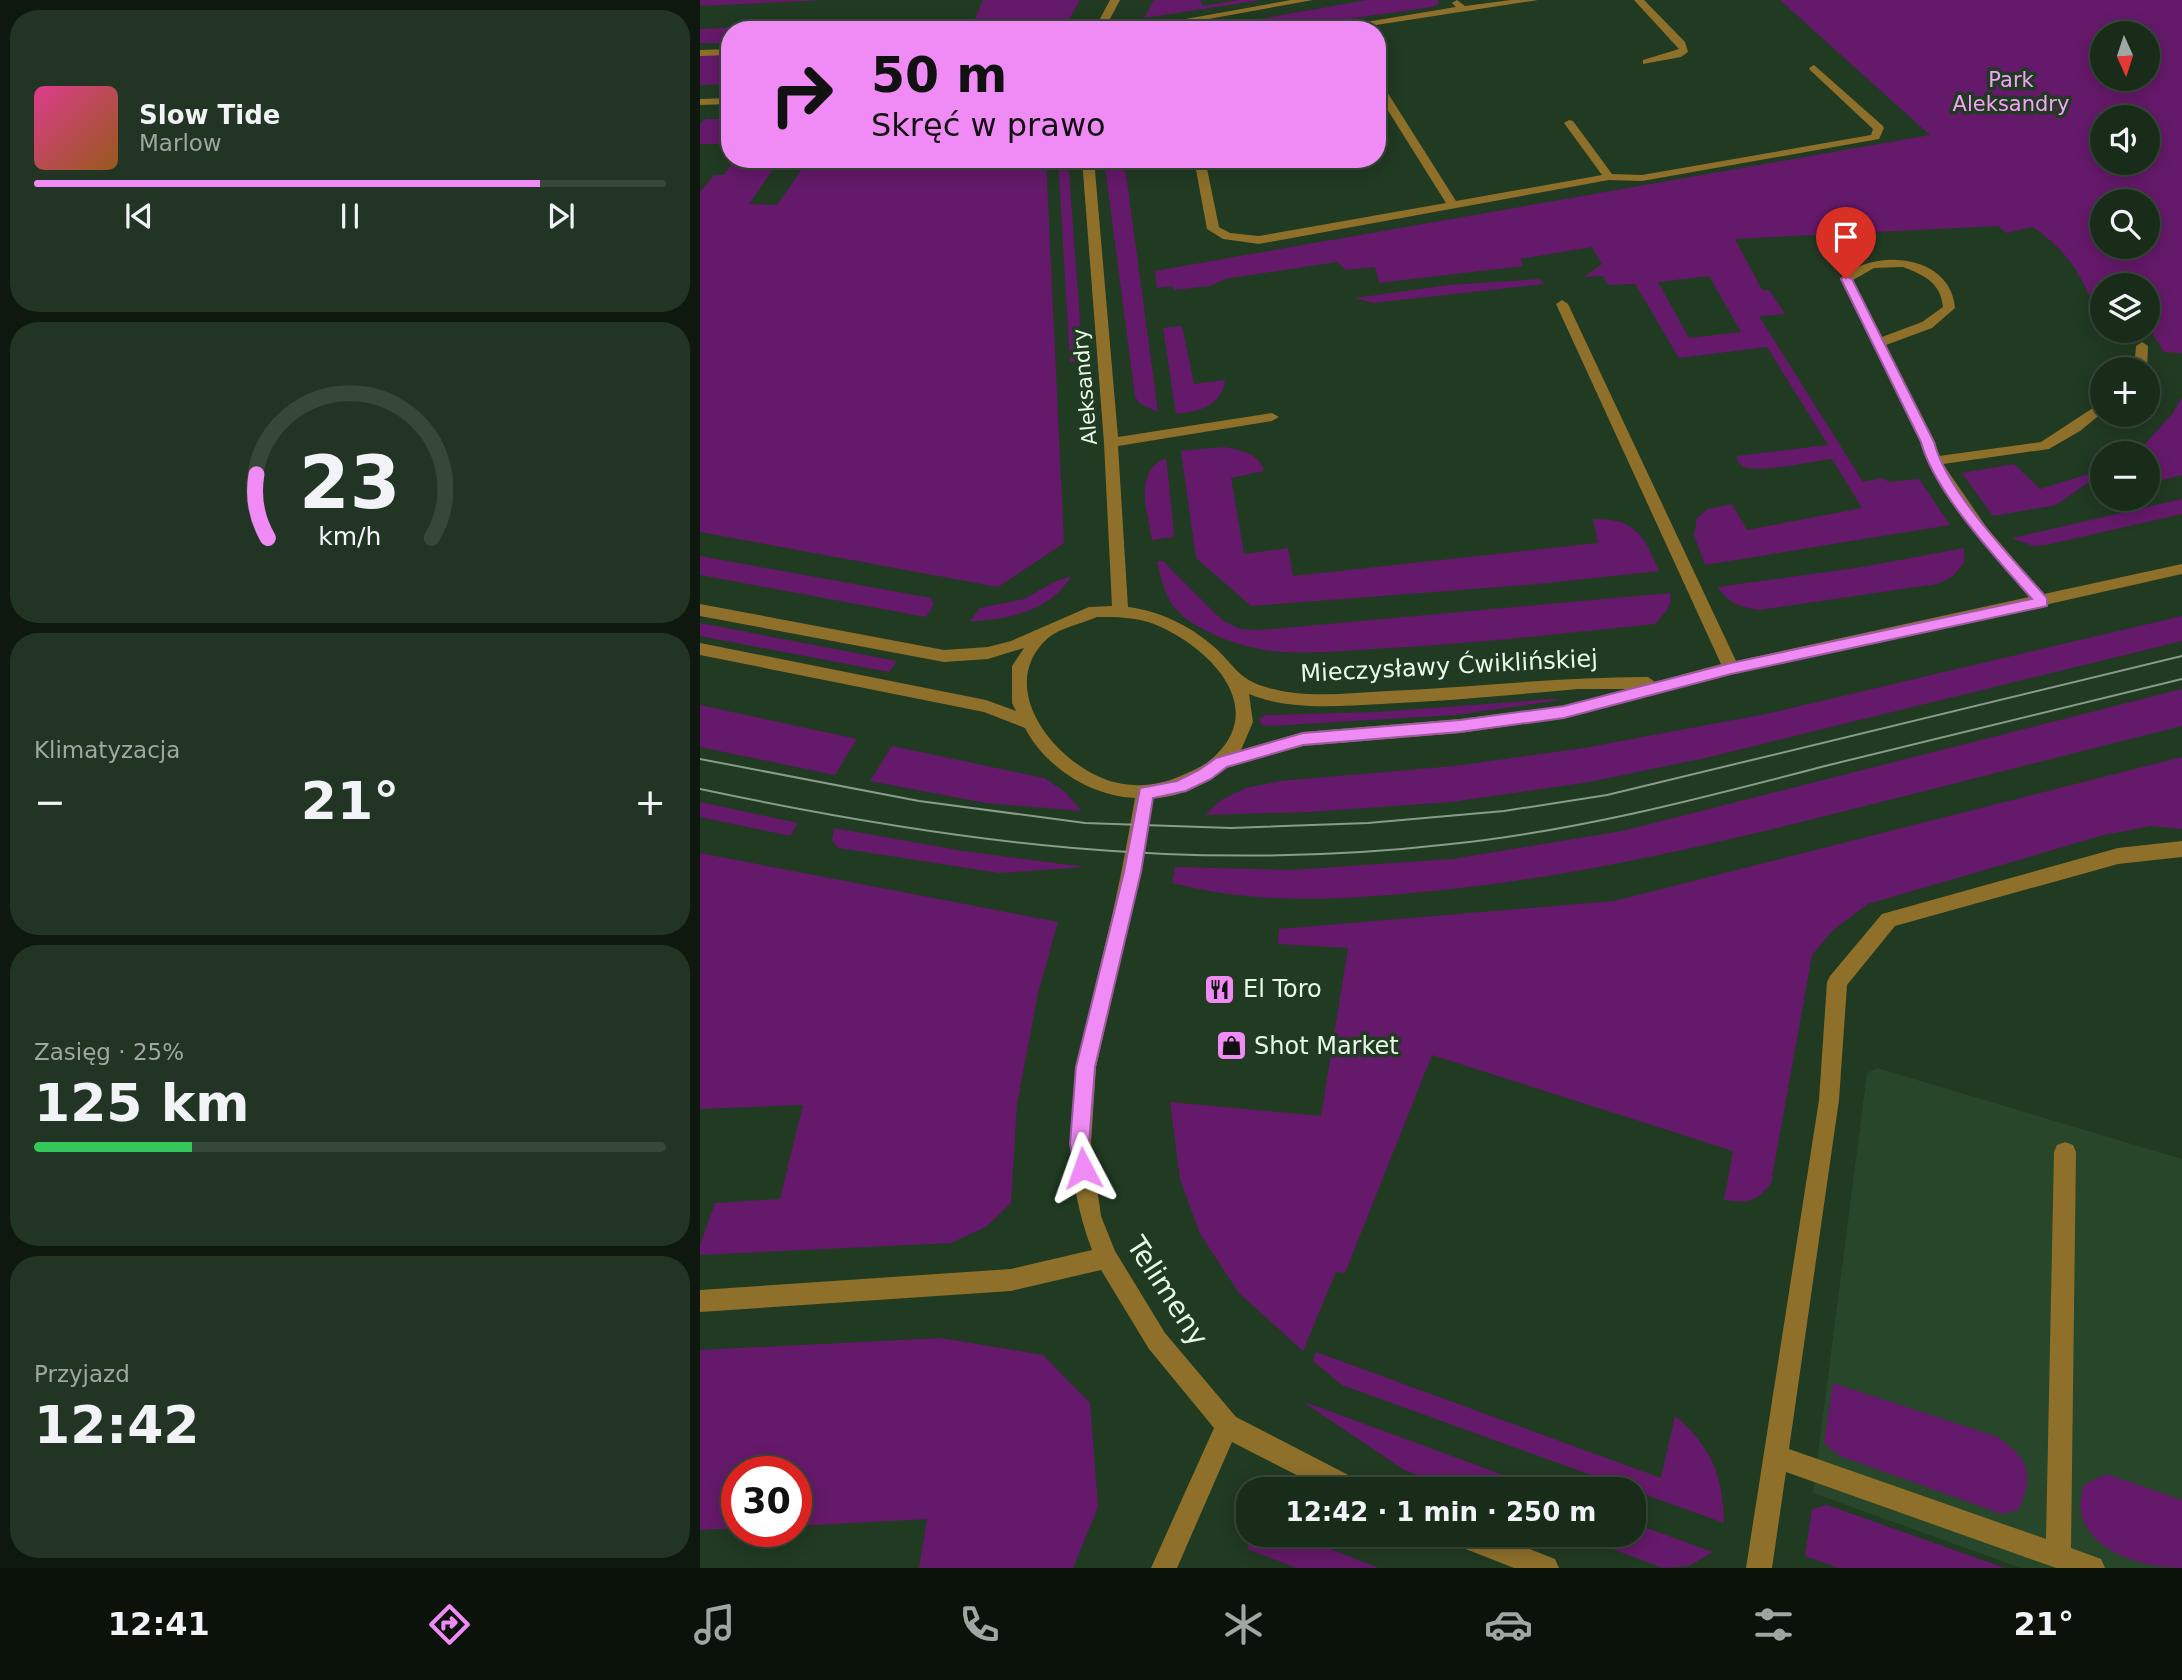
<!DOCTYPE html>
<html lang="pl">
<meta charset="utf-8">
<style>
body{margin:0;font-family:"DejaVu Sans",sans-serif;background:#223423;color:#f1f3f6;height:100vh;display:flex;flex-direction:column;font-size:26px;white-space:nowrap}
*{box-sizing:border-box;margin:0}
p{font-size:23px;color:#9fa7a2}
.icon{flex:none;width:38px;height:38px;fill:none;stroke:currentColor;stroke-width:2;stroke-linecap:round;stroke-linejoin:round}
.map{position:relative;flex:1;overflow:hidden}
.drawer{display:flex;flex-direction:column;gap:10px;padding:10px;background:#0e180e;width:700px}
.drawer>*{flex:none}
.hud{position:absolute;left:21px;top:21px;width:665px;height:147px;border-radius:28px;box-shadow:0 4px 18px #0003,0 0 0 2px #374839;background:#f08bf5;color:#111;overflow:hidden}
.needle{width:46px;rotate:177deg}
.fabs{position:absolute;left:1390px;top:21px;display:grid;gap:14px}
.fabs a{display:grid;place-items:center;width:70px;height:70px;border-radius:50%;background:#192c1a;box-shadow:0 4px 18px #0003,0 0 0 2px #374839;font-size:35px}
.speed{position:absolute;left:21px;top:1456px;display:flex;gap:14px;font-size:35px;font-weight:700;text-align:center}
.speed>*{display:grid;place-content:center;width:91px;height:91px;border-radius:50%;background:#192c1a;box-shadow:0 4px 18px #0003,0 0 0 2px #374839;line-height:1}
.speed .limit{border:10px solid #d22;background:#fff;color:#111}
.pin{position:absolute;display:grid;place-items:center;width:60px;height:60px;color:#fff;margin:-72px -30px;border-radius:50% 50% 50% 0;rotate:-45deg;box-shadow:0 0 7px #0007}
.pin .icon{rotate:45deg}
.me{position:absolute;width:77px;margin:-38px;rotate:356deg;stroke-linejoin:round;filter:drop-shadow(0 0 5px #0008)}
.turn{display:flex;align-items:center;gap:24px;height:147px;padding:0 35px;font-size:32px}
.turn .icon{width:91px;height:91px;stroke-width:2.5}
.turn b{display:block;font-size:49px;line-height:60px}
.big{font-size:52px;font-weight:700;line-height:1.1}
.drawer .tile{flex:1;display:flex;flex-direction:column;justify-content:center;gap:10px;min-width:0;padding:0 24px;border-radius:28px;background:#223423}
.drawer .dial{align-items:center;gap:0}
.dial svg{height:182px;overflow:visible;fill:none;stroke:#374839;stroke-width:7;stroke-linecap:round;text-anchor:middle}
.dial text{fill:#f1f3f6;stroke:none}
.song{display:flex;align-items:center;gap:21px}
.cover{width:84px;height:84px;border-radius:10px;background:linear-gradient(135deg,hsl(330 70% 55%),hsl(30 70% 35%))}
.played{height:7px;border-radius:4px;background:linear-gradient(90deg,#f08bf5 80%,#374839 80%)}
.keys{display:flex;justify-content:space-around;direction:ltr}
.heat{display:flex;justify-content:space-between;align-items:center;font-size:38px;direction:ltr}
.charge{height:10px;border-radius:5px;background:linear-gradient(90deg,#34c759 25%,#374839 0)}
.trip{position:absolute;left:536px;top:1477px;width:410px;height:70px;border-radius:28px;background:#192c1a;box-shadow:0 4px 18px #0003,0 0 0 2px #374839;font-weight:700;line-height:70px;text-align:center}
.dock{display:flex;height:112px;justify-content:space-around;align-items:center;background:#0a120a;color:#9fa7a2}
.dock .icon{width:49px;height:49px}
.dock .active{color:#f08bf5}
.dock b{font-size:32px;color:#f1f3f6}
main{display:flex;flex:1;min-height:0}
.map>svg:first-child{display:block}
.built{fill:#284629}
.green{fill:#65196a;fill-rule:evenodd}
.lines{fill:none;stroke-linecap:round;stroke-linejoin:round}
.minor{fill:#8e702a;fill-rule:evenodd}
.tram{stroke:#899c89;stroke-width:2}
.route{fill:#f08bf5;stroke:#9c5a9f;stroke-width:2}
.labels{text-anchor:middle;stroke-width:7;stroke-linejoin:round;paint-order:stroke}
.far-park-label{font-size:21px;fill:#f5a3f8;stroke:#213a22}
.far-street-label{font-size:21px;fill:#eaf9ea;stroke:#213a22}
.street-label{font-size:24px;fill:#eaf9ea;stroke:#213a22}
.poi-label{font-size:24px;fill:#eaf9ea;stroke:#213a22;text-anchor:start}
.near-street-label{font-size:28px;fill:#eaf9ea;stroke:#213a22}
</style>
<main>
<section class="drawer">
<div class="tile">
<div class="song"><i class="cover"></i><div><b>Slow Tide</b><p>Marlow</p></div></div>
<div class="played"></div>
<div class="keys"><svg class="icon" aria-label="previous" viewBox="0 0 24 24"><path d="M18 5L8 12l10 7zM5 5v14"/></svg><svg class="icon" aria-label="pause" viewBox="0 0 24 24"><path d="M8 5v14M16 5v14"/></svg><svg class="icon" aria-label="next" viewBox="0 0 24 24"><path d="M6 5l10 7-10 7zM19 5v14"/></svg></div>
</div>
<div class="tile dial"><svg viewBox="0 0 100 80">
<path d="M14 69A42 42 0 1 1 86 69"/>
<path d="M14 69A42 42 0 0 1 9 41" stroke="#f08bf5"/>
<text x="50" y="56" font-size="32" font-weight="700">23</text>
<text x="50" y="72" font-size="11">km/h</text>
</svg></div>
<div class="tile"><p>Klimatyzacja</p>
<div class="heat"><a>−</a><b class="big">21°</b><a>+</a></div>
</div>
<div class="tile"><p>Zasięg · 25%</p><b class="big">125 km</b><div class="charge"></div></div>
<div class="tile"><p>Przyjazd</p><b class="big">12:42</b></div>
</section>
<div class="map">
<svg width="1482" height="1568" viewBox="0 0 1482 1568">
<rect width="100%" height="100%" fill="#213a22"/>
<path class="built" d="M1177,1068l305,91v409h-161l-208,-75 54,-420z"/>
<path class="green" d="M0,0h125l-125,6z
M283,0h97l-17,30h-128l4,-8 35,-1z
M454,0h46l3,6 35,-6h24l-118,18z
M668,0h70l1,3 -7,4 -160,23h-77z
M1080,0h402v353l-18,-1 -17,-27v-40h-45v10h-13c-12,-28 -31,-52 -57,-68l-26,6 -8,-7 -263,13 27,51h7l16,24 -26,2 104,166 20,-4 6,4 30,-3 31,46 -245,40 -11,-30 3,-17 11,-9 24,-5 15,26 115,-22 -30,-49c-18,2 -76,15 -90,7 -4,-3 -4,-6 -6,-10l92,-11 -61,-98 -88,11 -44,-74 -27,1 -5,-9 -19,1 18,-13 -10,-17 -72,12 3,7 -144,17 -4,-16 -29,3 -9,-8 -112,17 -15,7 -36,4 -2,-4 -15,2 -2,-17 775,-136zM1402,33h45v46h-45zM1402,117h45v46h-45zM1402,201h45v46h-45zM1009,276l32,56 -52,6 -31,-56z
M223,22l-3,8h-67l4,-7z
M64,26l-2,4h-32v13h-30v-14z
M30,54v30l-30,1v-30z
M5,119h25v25h-30v-20z
M35,159h45l-31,45 28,1 32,-46h237l18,384 -66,44 -298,-55v-340l14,-17h10z
M358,159h10l12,161 -3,41 -7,1z
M404,159h20l34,253 -19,-9 -4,-7z
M840,279l4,5 -171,19 -18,-5 93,-13z
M482,326l12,58 31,-4c-4,27 -25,31 -49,34l-13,-86z
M1482,397v78l-35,9v-31h-10l35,-39z
M524,447c17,3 35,6 40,24l-33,7 13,76 44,-6 5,28 305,-33 -5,-24c43,-1 51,17 66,52l-121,13 -287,22 -54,-47 -2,-8 -14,-100z
M466,458l8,73 -1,6 -21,3c-4,-28 -20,-68 14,-82z
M1314,464l26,25 62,-19v3l-46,32 -63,11 -31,-43z
M1482,499v15l-136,31 -13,1 -21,-8z
M1264,548v15l-12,14 -15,7 -178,26c-18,-3 -31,-6 -41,-23l144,-20z
M0,556l231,42 3,6 -8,13 -226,-42z
M457,561h6l59,59 18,9 21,1 409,-37c3,16 -7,20 -15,31 -88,9 -176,19 -265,24 -38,2 -79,7 -117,3 -29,-3 -66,-16 -89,-34 -18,-14 -22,-35 -27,-56z
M371,576c-19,35 -65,44 -101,45l10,-13 44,-9 30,-17z
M1482,616v25l-477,117 -116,24 -138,20 -142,10 -104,3 16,-15 25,-12 34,-7 175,-15 129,-18 182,-34z
M0,623l197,38 -8,11 -189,-36z
M1482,689v37c-116,29 -232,59 -349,88 -135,34 -270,65 -409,78 -88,8 -166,13 -252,-9l3,-16 117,3 160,-11 170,-28z
M851,699l10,1 -106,15 -187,11 -7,-2 -2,-5 7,-4 112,-3z
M0,705l157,34 -22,36 -135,-28z
M192,746l152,32 20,13 18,20 -96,-8 -116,-22z
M1482,757v72l-31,-3 -47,9 -236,69 -35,26 -21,25 -41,228c-14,20 -25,20 -47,17l9,-49 -301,-96 -87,218 -9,-1 -33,79 -64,-58 -39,-59 -20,-55 -10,-77 151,14 27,-168 -70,-4 1,-15 335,-28z
M0,802l98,21 -8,13 -90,-19z
M134,828l129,23 122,16 -86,6 -160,-25 -7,-7z
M0,853l358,69 -20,71 -21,111 -6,99 -25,24 -35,16 -251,12v-10l15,-42 65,-4 23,-94 -103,4z
M241,1338l102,17 47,48 8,104 -25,61h-154l8,-49 -131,7v-54h-59v56l-37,2v-180z
M616,1352l345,126 14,-62c36,30 48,59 49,107l-382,-138 -29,-24z
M1133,1383l165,54c31,22 37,38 20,73l-16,4 -162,-58 -16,-13z
M602,1401l240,88h-87l-51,-19z
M1406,1474l76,26v68c-46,0 -118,-24 -98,-83z
M1127,1505l178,63h-167l-33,-12 7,-47z
M933,1523l80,29 -24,14 -26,2 -88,-33h58z
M548,1535h46l85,33h-83l-48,-19z"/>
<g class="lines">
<path class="minor" d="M410,0h10l-16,30h-10z
M591,0h22l-165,30h-24z
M757,0l8,6 46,-6h27l-194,30h-26l138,-23 -4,-4z
M934,0h10l41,42 3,10 -7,5 -38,7v-4l36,-11z
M30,49v6l-30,1v-6z
M1114,65l69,61 1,2 -5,11 -237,42 -33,-1 -350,64 -36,-5 -16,-10 -13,-70h11l14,68 11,6 29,3 187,-33 -69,-110v-12l5,3 74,117 146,-26 -38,-52 5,-3 4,1 39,53 30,1 229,-40 2,-6 -63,-59 -1,-2z
M30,98v6l-30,1v-6z
M382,159h12l24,278 154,-24 7,4 -7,4 -154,25 10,161c31,4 61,18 85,39 21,18 24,33 53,41 39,12 82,6 122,4 87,-4 173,-14 260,-14l7,5 66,-18 -165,-360 6,-4 6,4 168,357 293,-64c-34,-40 -95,-106 -108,-155l-81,-163c33,-32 111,-25 115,29l-23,20 -46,17 49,97 4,14 102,-14 61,-40v11l-22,18 -31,18 -106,15 44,64 57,66 138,-30v10l-133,30 -7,4 -4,-2 -307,68 -167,44 -104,15 -157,13 -78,22c-17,15 -50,31 -72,30l-12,74 -45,195 -5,77 10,72 14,35 50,82 71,84 122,63 3,9h-37l-92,-47 -55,126h-26l63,-140 -65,-79 -48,-79 -90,21 -311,21v-22l311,-21 81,-19c-40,-105 -14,-192 11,-296 13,-52 23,-104 32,-156 -44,-2 -89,-30 -110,-70l-41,-16 -284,-57v-12l286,57 30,11 -4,-8v-37l12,-18 -36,11 -44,3 -244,-46v-12l244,46 44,-3 23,-6 78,-34 23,-1 -8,-163zM1203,267c21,8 38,16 40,40l-21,15 -40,15 -29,-57 21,-12zM397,617c19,0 39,0 57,7 50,20 115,79 62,131 -9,9 -19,14 -31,19 -21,10 -44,14 -67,9 -57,-12 -127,-94 -70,-145 12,-10 35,-15 49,-21zM878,689h49l-63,17 -104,13 -157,13 -62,18 12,-28 -4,-28c41,17 88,12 132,10 66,-3 131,-9 197,-15z
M1442,342l6,4 -1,23h-13l2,-23z
M1482,841v16l-64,7 -223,62 -48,59 -8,115 -50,349 257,90 8,-387 3,-7 8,-3 8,3 3,7 -5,396 30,11 4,9h-49l-270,-96 -14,96h-26l73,-468 8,-118 3,-6 52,-62 236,-66z
M749,1535h45l61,24 4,9h-45l-61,-24z"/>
<path class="tram" d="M0,759l219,42 166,22 146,5 137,-5 136,-12 103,-16 575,-139
M0,789c255,54 490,85 751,55 131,-14 251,-46 378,-79 117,-29 235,-57 353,-86"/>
</g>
<path class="route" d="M1146,276l6,3 82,163c13,50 78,116 113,156v8l-316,68 -167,44 -104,14 -157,13 -76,22 -16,12 -25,12 -33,7 -12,74 -46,195 -6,77 4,24 -3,7 -7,3 -7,-3 -6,-31 6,-77 48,-195 16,-84 37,-7 22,-11 17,-12 87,-25 157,-13 104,-14 167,-43 301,-64c-35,-40 -98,-107 -111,-157l-80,-163z"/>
<defs>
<symbol id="restaurant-square" viewBox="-11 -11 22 22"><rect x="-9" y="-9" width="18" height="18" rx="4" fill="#f08bf5" stroke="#213a22"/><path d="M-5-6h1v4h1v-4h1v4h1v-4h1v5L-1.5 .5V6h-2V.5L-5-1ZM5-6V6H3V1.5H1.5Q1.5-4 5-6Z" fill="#111"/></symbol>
<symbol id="shop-square" viewBox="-11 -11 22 22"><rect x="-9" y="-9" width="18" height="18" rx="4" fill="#f08bf5" stroke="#213a22"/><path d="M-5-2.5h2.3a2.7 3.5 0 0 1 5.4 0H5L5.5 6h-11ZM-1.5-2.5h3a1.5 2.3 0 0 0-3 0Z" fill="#111"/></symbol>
</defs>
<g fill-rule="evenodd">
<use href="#restaurant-square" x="502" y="972" width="35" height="35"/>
<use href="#shop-square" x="514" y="1028" width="35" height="35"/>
</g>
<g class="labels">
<g class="far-park-label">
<text x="1311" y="87">Park<tspan x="1311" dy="24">Aleksandry</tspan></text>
</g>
<g class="far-street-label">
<text transform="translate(385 387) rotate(-95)" y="7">Aleksandry</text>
</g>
<g class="street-label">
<text transform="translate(749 666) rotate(-3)" y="8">Mieczysławy Ćwiklińskiej</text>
</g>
<g class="poi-label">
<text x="543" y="997">El Toro</text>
<text x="554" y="1054">Shot Market</text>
</g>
<g class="near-street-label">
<text transform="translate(468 1291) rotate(57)" y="10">Telimeny</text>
</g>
</g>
</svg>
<div class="fabs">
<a><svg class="needle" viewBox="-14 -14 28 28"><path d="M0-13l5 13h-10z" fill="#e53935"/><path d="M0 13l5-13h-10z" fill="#9fa7a2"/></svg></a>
<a><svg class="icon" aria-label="sound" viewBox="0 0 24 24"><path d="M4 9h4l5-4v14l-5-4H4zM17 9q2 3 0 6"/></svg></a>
<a><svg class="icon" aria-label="search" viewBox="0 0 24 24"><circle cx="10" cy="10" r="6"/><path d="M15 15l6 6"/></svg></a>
<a><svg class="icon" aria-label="layers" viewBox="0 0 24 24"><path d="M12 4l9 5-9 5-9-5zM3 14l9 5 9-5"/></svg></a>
<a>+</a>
<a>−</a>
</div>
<div class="speed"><div class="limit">30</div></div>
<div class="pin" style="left:1146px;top:279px;background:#d93025"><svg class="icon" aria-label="arrive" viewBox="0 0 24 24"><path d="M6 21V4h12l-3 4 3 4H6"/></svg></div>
<svg class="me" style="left:383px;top:1168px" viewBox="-20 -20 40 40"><path d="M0-17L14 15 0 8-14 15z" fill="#f08bf5" stroke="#fff" stroke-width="4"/></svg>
<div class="trip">12:42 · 1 min · 250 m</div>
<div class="hud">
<div class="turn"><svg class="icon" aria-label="right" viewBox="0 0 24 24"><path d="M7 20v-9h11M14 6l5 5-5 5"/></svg><div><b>50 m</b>Skręć w prawo</div></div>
</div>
</div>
</main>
<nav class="dock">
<b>12:41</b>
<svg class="icon active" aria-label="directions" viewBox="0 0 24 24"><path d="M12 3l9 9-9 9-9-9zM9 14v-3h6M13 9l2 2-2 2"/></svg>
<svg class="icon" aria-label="music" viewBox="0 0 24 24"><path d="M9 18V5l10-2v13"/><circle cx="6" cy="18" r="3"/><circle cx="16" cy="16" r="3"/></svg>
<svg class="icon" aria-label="phone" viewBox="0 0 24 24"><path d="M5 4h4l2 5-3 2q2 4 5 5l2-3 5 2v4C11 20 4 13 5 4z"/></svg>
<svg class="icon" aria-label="climate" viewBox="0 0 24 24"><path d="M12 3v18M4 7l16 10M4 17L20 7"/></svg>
<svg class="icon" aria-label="car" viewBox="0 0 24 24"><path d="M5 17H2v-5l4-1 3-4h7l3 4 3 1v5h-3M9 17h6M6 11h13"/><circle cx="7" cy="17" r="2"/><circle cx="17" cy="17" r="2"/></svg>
<svg class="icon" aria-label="filters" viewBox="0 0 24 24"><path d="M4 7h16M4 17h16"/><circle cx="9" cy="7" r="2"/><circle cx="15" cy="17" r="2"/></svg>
<b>21°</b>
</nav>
